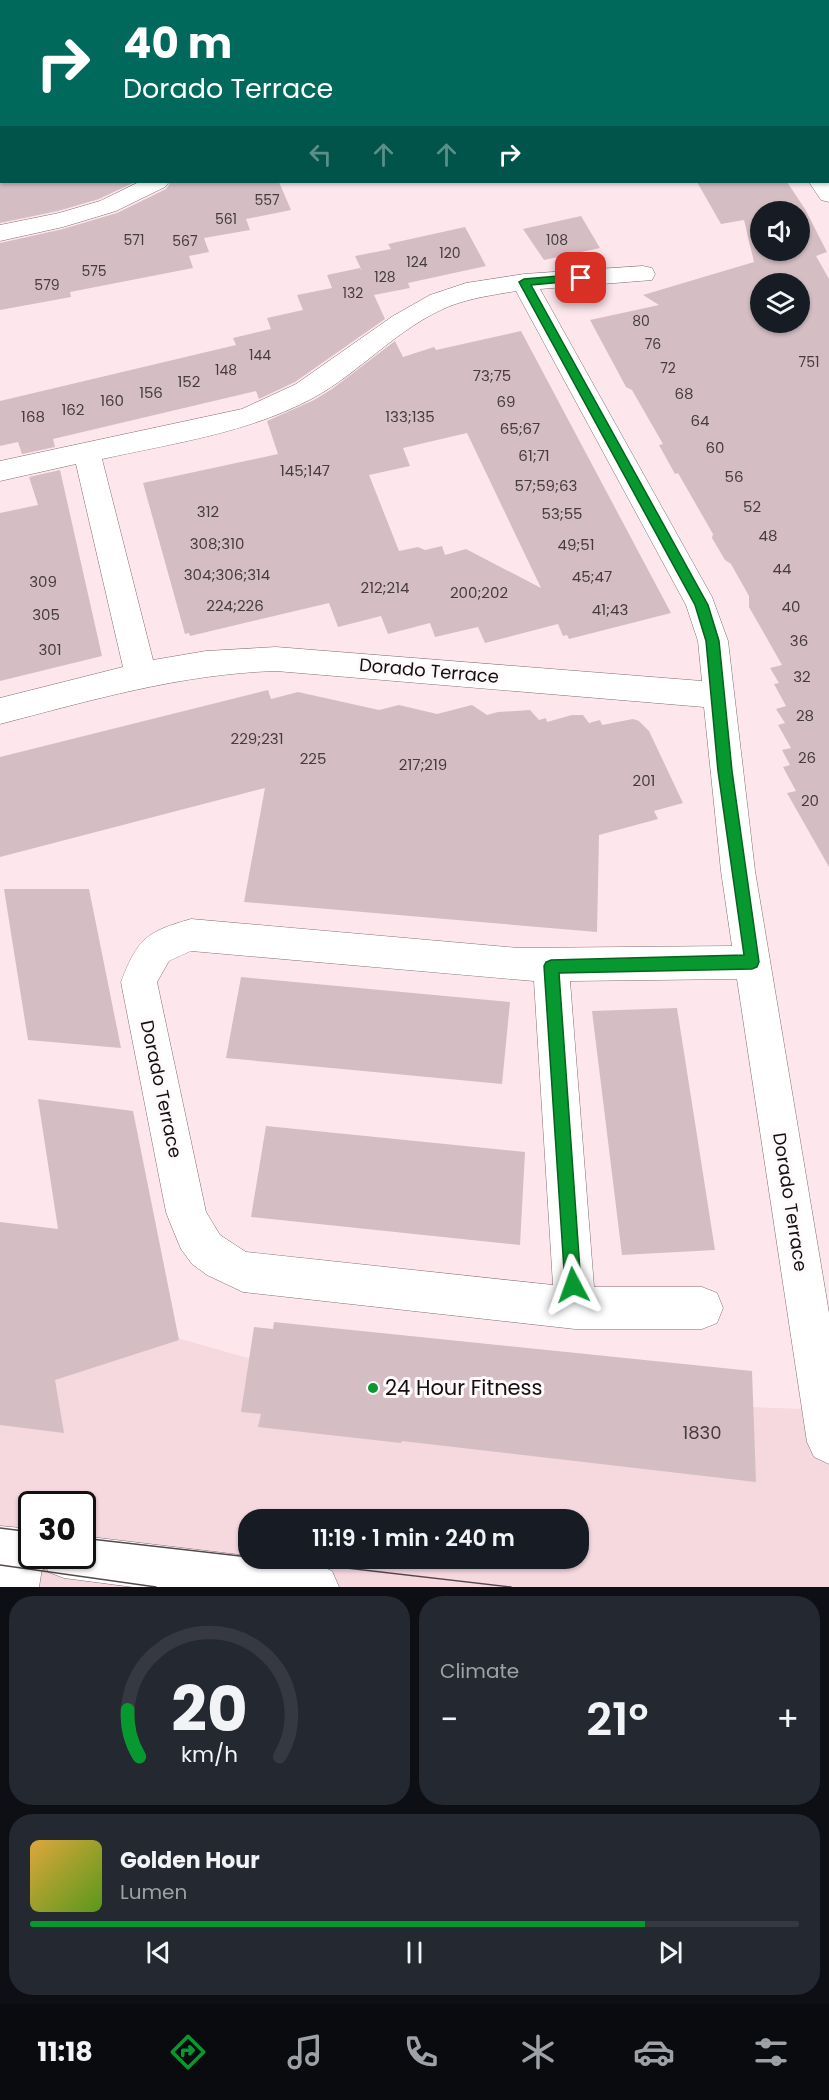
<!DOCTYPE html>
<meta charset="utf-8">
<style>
body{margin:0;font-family:Poppins,sans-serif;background:#242831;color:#f1f3f6;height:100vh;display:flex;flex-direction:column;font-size:22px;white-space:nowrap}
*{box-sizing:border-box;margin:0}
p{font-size:20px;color:#9ea1a6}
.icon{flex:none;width:33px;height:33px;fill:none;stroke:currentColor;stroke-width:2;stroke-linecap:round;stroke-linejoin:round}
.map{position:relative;height:1587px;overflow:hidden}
.sheet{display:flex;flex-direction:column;gap:9px;padding:9px;background:#0d0f14;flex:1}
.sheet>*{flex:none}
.guide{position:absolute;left:0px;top:0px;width:830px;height:183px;box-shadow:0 2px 4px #0004;background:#00695c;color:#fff;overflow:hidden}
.tools{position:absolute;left:750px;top:201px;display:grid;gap:12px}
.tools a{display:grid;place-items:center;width:60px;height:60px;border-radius:50%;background:#171b24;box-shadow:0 2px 4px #0004;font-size:30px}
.speed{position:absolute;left:18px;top:1491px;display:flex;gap:12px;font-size:30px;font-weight:700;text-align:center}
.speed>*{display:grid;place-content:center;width:78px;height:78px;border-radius:50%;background:#171b24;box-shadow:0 2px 4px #0004;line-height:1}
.speed .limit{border:3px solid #111;border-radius:9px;background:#fff;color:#111}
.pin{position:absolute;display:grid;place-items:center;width:51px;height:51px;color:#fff;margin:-26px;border-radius:12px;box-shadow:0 3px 9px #0006}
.me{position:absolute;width:66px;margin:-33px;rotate:356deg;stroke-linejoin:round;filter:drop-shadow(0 0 4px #0008)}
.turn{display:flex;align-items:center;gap:21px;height:126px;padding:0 24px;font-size:27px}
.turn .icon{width:78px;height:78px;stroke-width:2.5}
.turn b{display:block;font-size:42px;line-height:51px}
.lanes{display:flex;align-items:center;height:57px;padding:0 24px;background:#0003;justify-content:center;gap:30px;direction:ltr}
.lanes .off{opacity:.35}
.big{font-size:45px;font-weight:600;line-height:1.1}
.sheet .card{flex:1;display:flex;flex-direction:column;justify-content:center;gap:9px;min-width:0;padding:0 21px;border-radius:24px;background:#242831}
.sheet .dial{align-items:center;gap:0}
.dial svg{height:156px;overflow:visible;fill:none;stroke:#363941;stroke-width:7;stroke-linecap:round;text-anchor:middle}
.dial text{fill:#f1f3f6;stroke:none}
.song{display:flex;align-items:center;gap:18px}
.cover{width:72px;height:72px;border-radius:9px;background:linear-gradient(135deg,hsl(40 70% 55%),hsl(90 70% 35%))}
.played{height:6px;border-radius:3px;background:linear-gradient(90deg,#089830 80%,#363941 80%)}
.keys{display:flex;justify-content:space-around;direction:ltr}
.heat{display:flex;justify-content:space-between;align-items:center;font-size:33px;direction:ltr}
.sheet .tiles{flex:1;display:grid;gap:9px;grid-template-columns:1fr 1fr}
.card:last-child{grid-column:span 2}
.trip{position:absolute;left:238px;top:1509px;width:351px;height:60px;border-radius:24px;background:#171b24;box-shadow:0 2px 4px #0004;font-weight:600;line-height:60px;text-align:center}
.dock{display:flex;height:96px;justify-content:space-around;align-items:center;background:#090b0e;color:#9ea1a6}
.dock .icon{width:42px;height:42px}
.dock .selected{color:#089830}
.dock b{font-size:27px;color:#f1f3f6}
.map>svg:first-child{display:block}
.built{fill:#f6d8df;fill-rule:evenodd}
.building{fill:#d4bec4;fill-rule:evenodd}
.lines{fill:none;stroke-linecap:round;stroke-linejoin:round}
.street-casing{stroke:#806d72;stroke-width:1}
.secondary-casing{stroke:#806d72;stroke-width:1}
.street{fill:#fff;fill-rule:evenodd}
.secondary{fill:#fff;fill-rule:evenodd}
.tram{stroke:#53484b;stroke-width:1.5}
.route{fill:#089830;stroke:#05631f;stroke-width:1.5}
.poi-dot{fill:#089830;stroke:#fefafb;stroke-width:2}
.labels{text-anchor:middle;stroke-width:6;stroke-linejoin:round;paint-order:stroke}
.far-number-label{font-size:14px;fill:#463b3e}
.number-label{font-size:15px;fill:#463b3e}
.street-label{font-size:18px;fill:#160f11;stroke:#fefafb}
.near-number-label{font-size:18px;fill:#463b3e}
.near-poi-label{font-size:21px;fill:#160f11;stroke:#fefafb;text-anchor:start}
</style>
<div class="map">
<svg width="829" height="1587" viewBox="0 0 829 1587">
<rect width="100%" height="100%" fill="#fde7ed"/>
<path class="built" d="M0,1287l369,106 460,17v177h-829zM32,1504h50v52h-50zM249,1520h330v38h-330z"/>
<path class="building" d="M0,182h135l-36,17 -41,12 -58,12z
M171,182h108l12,28 -45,9 4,11 -46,8 5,14 -20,4 4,12 -123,24 1,5 -71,13v-67l63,-14 54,-16 49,-24z
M697,182h90l18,27 22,43 -11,4 13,23v588l-42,-74 9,-2 -13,-24 7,-2 -8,-15 9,-2 -13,-23 7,-2 -9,-14 10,-3 -12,-22 5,-1 -9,-15 12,-3 -33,-58v-11l-18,-32 -6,-4 -13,-22 1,-4 -35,-61 -3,1 -16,-29 4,-1 -31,-54 -6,-3 -36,-67 69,-15 -16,-10 111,-33 -10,-42 -23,4zM760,212h40v38h-40zM760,284h40v38h-40z
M581,216l19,32 -56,12 -21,-31z
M465,227l21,39 -78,17 2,5 -36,7 11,24 -90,63 -36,17 -3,-8 -203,48 2,8 -33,7 -4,-12 -18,4v-45l236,-56 -3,-7 38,-9 -4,-11 36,-8 -6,-15 35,-7 -5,-13 33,-7 2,3 -7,-15 36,-7 -3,-5z
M521,331l150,282 -102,26 -2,-4 -4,1 -5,-12 -73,19 -7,-16 -43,10 -5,-14 -42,11 -7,-18 -43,11 -9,-24 -139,33 -1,-3 -4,1 -42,-151 135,-29 -11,-33 47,-21 18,-11 63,-48 8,16 31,-10 2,3zM467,433l74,155 -75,-39 -21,6 -3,-9 -17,4 -7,-3 -19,4 -30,-76 41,-9 -7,-18z
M60,470l42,186 -102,25v-168l38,-8 -9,-28z
M268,690l3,9 27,-7 81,18 20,-5 38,9 35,-9 15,10 11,-3 32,-2 9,10 7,-2 1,4 25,-7h11l6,8 11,-3 2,5 31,-6 6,2 10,10 34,72 -29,8 4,8 -59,16 -2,97 -353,-30 21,-114 -265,69v-100z
M4,889h85l32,159 -93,-8z
M241,977l269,25 -8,82 -276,-26z
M677,1008l38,242 -93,5 -30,-244z
M38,1099l95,12 46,229 -124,40 9,53 -64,-8v-203l58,7z
M266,1126l259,26 -5,93 -269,-28z
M274,1322l478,49 4,111 -354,-41 -1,2 -143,-16 3,-13 -20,-2 13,-85 19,2z"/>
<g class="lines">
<defs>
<path id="street" d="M61,0h21l-22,2z
M355,0h20l1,2h-21z
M674,0h20l1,2h-21z
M0,32h2l-2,13z
M828,42h1v12h-1z
M828,177h1v25l-8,-2 -12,-18h19z
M139,182h30l-4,5 -49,24 -53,16 -63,14v-16l59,-12 41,-12z
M643,266l9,2 3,6 -3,6 -112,9 172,308 16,44 27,230 74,442v151l-15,-7 -7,-15 -70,-463 -167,2 24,306h108l15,6 6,15 -6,15 -15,6h-127l-332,-37 -36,-17 -15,-11 -11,-15 -10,-24 -5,-13 -45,-230c17,-44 25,-50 70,-63l327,29 214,-2 -11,-75 -17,-164 -428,-36c-95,3 -184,29 -276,53v-26l123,-31 -47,-203 -76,17v-20l242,-52 54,-25 97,-68 37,-21 36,-12 58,-9zM516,291l170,314 12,36 4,40 -426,-34 -70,4 -53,9 -51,-201c72,-16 146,-26 211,-61 48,-26 85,-71 137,-92 21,-8 43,-11 66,-15zM191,951l343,30 19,304 -307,-33 -26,-17 -14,-23 -49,-230 12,-21z
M22,1529l10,4v23h12l-5,31h-39v-37l6,-15z"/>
<path id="secondary" d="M0,1526l32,3v27h50v-20l167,20v2l67,6 16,7 7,16h-206l-69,-9 -16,-6 -1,-4 -15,6 -32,-4z"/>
</defs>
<use href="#street" class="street-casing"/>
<use href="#secondary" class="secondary-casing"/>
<use href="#street" class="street"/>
<use href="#secondary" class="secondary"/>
<path class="tram" d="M0,1528l32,4
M82,1538l167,19
M260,1558l251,29
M0,1565l156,22"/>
</g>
<path class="route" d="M581,274l6,4 -2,2 -54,5 177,320 11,36 13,130 27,191 -2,5 -5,2 -193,4 22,312 -2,6 -6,3 -6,-3 -2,-6 -21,-319 2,-4 5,-2 193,-5 -26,-184 -12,-130 -11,-36 -176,-323 5,-3z"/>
<circle class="poi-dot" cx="373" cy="1388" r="6"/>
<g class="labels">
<g class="far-number-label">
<text x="267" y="205">557</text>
<text x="226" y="224">561</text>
<text x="134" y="245">571</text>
<text x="557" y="245">108</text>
<text x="185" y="246">567</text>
<text x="450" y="258">120</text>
<text x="417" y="267">124</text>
<text x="94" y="276">575</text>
<text x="385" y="282">128</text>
<text x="47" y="290">579</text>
<text x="353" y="298">132</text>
<text x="641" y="326">80</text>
<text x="653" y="349">76</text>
<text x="260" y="360">144</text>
<text x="809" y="367">751</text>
<text x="668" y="373">72</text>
<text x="226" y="375">148</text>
</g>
<g class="number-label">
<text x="492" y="381">73;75</text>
<text x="189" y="387">152</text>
<text x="151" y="398">156</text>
<text x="684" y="399">68</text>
<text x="112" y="406">160</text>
<text x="506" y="407">69</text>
<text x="73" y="415">162</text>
<text x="33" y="422">168</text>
<text x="410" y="422">133;135</text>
<text x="700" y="426">64</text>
<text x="520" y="434">65;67</text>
<text x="715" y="453">60</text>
<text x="534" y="461">61;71</text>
<text x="305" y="476">145;147</text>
<text x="734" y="482">56</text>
<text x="546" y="491">57;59;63</text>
<text x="752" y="512">52</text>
<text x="208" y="517">312</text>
<text x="562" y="519">53;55</text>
<text x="768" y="541">48</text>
<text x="217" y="549">308;310</text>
<text x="576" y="550">49;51</text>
<text x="782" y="574">44</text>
<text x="227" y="580">304;306;314</text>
<text x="592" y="582">45;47</text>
<text x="43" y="587">309</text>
<text x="385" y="593">212;214</text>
<text x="479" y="598">200;202</text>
<text x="235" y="611">224;226</text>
<text x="791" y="612">40</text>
<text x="610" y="615">41;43</text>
<text x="46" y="620">305</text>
<text x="799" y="646">36</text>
<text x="50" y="655">301</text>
<text x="802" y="682">32</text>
<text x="805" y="721">28</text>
<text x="257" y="744">229;231</text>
<text x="807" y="763">26</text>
<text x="313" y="764">225</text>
<text x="423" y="770">217;219</text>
<text x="644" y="786">201</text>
<text x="810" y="806">20</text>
</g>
<g class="street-label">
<text transform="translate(429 671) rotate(5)" y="6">Dorado Terrace</text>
<text transform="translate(161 1089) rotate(78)" y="6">Dorado Terrace</text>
<text transform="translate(790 1202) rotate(81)" y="6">Dorado Terrace</text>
</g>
<g class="near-number-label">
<text x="702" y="1439">1830</text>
</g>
<g class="near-poi-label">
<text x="385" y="1395">24 Hour Fitness</text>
</g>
</g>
</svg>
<div class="tools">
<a><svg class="icon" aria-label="sound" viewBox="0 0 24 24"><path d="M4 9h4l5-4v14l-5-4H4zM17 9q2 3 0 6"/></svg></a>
<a><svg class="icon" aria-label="layers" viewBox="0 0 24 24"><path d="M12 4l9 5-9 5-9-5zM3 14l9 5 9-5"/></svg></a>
</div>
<div class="speed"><div class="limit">30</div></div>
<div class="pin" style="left:581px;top:278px;background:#d93025"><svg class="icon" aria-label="arrive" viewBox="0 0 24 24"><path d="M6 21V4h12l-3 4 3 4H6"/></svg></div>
<svg class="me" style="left:573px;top:1285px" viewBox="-20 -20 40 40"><path d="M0-17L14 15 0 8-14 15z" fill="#089830" stroke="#fff" stroke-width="4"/></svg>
<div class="trip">11:19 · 1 min · 240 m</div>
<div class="guide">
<div class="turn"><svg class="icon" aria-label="right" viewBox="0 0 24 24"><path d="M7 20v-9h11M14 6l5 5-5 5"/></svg><div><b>40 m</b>Dorado Terrace</div></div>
<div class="lanes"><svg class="icon off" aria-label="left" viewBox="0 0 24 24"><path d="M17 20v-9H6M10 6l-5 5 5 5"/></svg><svg class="icon off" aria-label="ahead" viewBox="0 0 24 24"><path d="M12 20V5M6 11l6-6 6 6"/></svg><svg class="icon off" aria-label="ahead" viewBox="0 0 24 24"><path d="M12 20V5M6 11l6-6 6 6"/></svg><svg class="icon" aria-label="right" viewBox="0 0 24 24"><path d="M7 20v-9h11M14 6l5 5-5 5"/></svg></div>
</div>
</div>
<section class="sheet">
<div class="tiles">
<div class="card dial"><svg viewBox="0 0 100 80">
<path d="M14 69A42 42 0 1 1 86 69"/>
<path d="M14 69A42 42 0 0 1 8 45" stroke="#089830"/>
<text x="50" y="56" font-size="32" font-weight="700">20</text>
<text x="50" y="72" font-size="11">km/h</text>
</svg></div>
<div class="card"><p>Climate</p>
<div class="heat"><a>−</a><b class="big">21°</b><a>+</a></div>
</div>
<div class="card">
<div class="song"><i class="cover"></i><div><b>Golden Hour</b><p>Lumen</p></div></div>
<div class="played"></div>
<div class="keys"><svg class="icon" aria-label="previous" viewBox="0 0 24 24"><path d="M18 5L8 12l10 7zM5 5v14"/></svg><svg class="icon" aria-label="pause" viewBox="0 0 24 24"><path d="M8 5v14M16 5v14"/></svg><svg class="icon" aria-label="next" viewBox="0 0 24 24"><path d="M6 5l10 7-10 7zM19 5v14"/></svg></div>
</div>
</div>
</section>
<nav class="dock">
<b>11:18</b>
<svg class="icon selected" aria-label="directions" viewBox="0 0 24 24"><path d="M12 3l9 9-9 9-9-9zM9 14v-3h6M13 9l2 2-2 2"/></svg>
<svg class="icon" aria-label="music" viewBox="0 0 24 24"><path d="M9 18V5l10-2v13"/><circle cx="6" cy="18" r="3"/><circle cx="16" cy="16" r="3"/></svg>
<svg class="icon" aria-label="phone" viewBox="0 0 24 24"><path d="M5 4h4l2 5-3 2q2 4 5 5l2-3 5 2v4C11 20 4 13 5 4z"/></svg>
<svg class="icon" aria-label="climate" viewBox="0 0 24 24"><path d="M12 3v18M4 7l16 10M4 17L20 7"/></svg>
<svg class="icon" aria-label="car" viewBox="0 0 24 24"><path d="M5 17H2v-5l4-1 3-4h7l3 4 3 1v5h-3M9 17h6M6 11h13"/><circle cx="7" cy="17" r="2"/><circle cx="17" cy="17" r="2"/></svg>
<svg class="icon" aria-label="filters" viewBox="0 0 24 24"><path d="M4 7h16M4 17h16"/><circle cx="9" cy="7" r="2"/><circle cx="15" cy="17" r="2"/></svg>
</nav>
